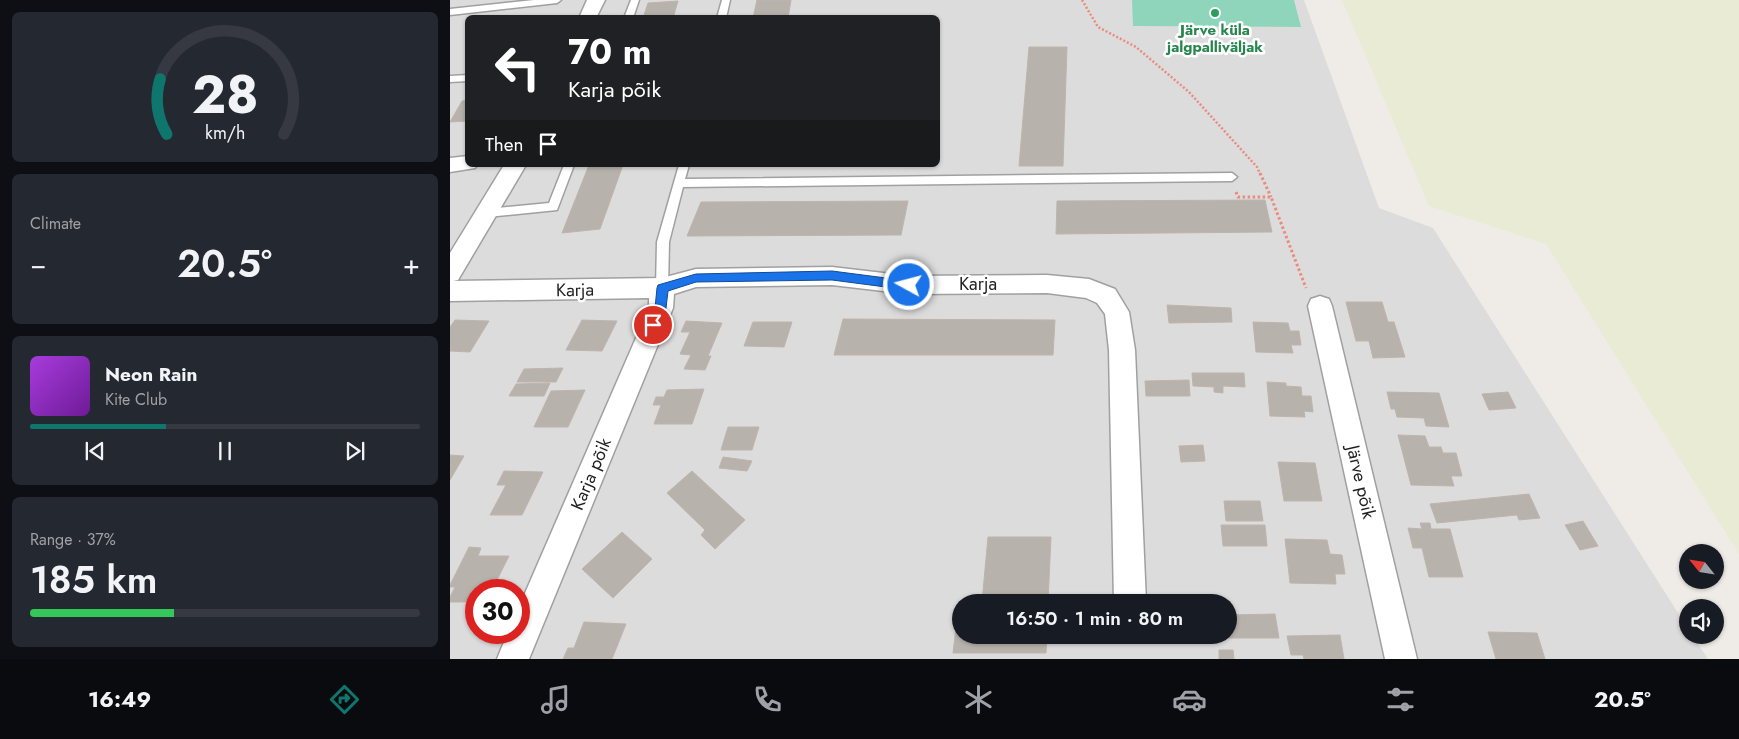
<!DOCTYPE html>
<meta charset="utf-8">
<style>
body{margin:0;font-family:Jost,sans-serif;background:#242831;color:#f1f3f6;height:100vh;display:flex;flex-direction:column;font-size:19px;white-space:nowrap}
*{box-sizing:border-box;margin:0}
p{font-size:16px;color:#9ea1a6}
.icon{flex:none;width:28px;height:28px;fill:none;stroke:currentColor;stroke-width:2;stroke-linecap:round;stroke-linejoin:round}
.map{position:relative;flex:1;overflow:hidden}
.panel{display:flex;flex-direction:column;gap:12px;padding:12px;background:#0d0f14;width:450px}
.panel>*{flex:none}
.top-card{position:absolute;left:15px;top:15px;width:475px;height:152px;border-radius:8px;box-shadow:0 1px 4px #0004;background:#202124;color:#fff;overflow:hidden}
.needle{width:32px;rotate:300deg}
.tools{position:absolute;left:1229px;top:544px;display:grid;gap:10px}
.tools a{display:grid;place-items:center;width:45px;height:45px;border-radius:50%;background:#171b24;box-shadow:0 1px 4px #0004;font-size:25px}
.speed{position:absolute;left:15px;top:579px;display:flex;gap:10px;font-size:25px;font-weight:700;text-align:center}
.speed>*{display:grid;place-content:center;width:65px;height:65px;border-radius:50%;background:#171b24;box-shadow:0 1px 4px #0004;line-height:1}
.speed .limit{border:8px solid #d22;background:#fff;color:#111}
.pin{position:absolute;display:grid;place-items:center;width:42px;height:42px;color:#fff;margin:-21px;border:2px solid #fff;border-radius:50%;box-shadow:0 1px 5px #0007}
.me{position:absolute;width:55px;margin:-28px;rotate:277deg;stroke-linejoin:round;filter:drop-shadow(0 0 4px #0008)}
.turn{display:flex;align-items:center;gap:18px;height:105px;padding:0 20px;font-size:22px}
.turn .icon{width:65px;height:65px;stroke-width:2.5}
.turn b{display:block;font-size:35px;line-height:42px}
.then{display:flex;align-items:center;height:48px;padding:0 20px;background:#0003;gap:10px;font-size:19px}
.big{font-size:38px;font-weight:600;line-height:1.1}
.panel .tile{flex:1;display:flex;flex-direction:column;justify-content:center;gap:8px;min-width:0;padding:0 18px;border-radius:8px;background:#242831}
.panel .dial{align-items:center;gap:0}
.dial svg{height:130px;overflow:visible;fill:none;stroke:#363941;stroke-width:7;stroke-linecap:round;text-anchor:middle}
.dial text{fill:#f1f3f6;stroke:none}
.song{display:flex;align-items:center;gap:15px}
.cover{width:60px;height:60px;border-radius:8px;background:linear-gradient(135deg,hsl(280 70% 55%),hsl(280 70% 35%))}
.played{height:5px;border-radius:2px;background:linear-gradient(90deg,#0f766e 35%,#363941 35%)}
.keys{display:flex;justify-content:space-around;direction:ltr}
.heat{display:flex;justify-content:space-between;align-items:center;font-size:28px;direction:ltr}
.charge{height:8px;border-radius:4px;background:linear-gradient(90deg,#34c759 37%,#363941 0)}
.trip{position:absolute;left:502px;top:594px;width:285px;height:50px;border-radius:25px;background:#171b24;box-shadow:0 1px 4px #0004;font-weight:600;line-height:50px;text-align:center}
.tabs{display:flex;height:80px;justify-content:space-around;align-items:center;background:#090b0e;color:#9ea1a6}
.tabs .icon{width:35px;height:35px}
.tabs .selected{color:#0f766e}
.tabs b{font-size:22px;color:#f1f3f6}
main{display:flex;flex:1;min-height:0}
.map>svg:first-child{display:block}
.residential{fill:#dddcdc;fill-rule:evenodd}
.farmland{fill:#e9ebd4}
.pitch{fill:#8ed5bb}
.building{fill:#b8b2ad;stroke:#bfb4ab}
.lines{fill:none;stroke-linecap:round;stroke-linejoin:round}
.lane-casing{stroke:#a0a0a0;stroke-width:3}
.street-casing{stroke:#a0a0a0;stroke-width:3}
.path-far1{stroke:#ea8b7d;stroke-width:2.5;stroke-dasharray:2 2;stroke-linecap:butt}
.path{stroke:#ea8b7d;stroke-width:3;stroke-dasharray:2.5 2.5;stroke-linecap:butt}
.lane{fill:#fff;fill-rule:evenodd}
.street{fill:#fff;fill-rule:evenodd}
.route{fill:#1a73e8;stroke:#114b97}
.leisure-dot{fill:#2e9e5b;stroke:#fff;stroke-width:2}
.labels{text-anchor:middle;stroke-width:5;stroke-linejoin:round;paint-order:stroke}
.far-leisure-label{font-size:15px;font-weight:bold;fill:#27864d;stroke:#fff}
.street-label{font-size:18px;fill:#1f1f1f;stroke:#fff}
</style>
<main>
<section class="panel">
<div class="tile dial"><svg viewBox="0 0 100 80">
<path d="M14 69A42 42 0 1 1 86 69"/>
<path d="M14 69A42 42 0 0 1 10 35" stroke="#0f766e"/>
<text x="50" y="56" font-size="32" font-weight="700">28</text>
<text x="50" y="72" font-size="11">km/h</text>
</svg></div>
<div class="tile"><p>Climate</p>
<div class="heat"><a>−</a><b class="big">20.5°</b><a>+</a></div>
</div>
<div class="tile">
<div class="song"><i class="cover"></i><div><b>Neon Rain</b><p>Kite Club</p></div></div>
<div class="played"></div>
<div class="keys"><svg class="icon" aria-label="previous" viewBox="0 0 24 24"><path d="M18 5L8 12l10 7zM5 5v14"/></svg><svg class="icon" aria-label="pause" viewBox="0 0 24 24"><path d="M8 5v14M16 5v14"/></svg><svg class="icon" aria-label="next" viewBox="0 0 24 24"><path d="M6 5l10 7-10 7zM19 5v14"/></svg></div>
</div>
<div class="tile"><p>Range · 37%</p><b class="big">185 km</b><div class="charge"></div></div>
</section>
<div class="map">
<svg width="1289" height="659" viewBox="0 0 1289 659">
<rect width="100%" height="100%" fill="#efece7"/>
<path class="residential" d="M0,0h854l75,208 54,20 254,399 1,8h4l16,24h-1258zM18,18h470v147h-470zM26,590h43v42h-43zM511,602h268v33h-268z"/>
<path class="farmland" d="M892,0h397v554l-193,-310 -117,-38z"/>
<path class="pitch" d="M682,0h162l7,27 -168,-1z"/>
<path class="building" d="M307,0h34l-3,18h-35z
M228,1l-5,17h-30l5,-15z
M579,47h38l-4,119h-44z
M18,100v21l-18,1 12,-21z
M139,165h34l-23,64 -38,4z
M815,200l7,32 -216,2 1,-33z
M458,201l-7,34 -214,1 14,-34z
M896,302h36l6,20h6l11,35 -32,1 -4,-17h-13z
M717,305l64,3 1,14 -63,1z
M393,319l212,1 -2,35h-219z
M5,320l34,1 -19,31 -20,-1v-24z
M132,320l35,1 -15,30 -36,-1z
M236,321l36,2 -14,33h3l-6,14 -21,-1 7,-14 -11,-1 10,-22h-9z
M303,322h39l-8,25 -40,-1z
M803,322l35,1 2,8h9l2,14h-10l2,8 -37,-1z
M113,368l-7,14h-39l7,-13z
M742,373h52l1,14 -22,-1v7l-9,-1v-5l-21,-1z
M739,380l1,16h-44l-1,-15z
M817,382l19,1v3l15,1 1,9h9l2,16 -9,-1 1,6 -35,-1z
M100,383l-6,13h-35l7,-12z
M254,389l-12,35h-38l7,-19h-8l3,-8h8l3,-7z
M135,390l-17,37h-34l17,-36z
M937,392l52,1 10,34 -23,-1 -2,-8 -27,-1 -2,-8h-4z
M1058,392l8,16 -27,2 -7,-16z
M278,427h31l-7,23h-31z
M948,435l27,1 4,11h12l2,6h13l6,23h-11l3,10 -43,-1z
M753,445l2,16 -24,1 -2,-16z
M0,455l14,1 -14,24z
M273,457l29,4 -5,10 -28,-3z
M828,462l37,1 7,38h-38z
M54,471l39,1 -21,43h-32l16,-30h-9z
M242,471l53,49 -30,29 -14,-14 4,-5 -38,-37z
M1079,494l11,24 -21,2 -2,-5 -80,8 -7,-19z
M774,501h36l3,20h-37z
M1133,521l15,25 -18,4 -15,-25z
M970,523h10l1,6h19l13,48h-34l-7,-29h-9l-5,-20 14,1z
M771,525h44l2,21h-44z
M172,532l30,27 -39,39 -31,-29z
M538,537h63l-3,65h-66z
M835,539l42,1 3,14 12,1 3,19h-10l1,10 -46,-1z
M19,547l12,1 -3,8h31l-17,34h-16v12h-26v-5l5,-10h-5v-2z
M508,610h3v25h86l-1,18h-93z
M825,614l4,24h-57v-3h7v-20z
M134,622l42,2 -14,35h-49l5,-11h6z
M1038,632l49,1 8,26h-49z
M703,635h60v5h-59z
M890,635l4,24h-40l-1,-4h-12l-4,-19z
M769,650h14l1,9h-15z"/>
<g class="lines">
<defs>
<path id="lane" d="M84,0h27l-4,3 -107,12v-6z
M181,0h8l-6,18h-9z
M272,0h8l-4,18h-9z
M18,75v6l-18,1v-6z
M114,165h10l-17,45 -70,7 -4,-1 -2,-3 2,-3 4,-1 62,-6z
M229,165h10l-4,14 547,-6 5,4 -5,4 -549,6 -14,55 -1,46 -2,3h-8l-2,-3 1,-46z"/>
<path id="street" d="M137,0h18l-9,18h-17z
M18,156v9h9l-2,3 -25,4v-14z
M54,165h22l-68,115 -5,1 209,-3 34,-9 136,-2 77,9 138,-1 42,4 26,10 14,23 6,38 11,252h-32l-5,-252 -4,-36 -8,-11 -11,-5 -39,-5 -138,1 -77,-9 -136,2 -22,7 -1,14 -144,351h-32l11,-27h11v-25l130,-299v-10l-199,3v-48z
M870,296l9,3 3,7 85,353h-32l-77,-353 3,-7z"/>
</defs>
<use href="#lane" class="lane-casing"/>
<use href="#street" class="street-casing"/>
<path class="path-far1" d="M632,0l16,27 38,20 53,45 68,75 3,7"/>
<path class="path" d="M810,173l11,24
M786,192l2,5h33l35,91"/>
<use href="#lane" class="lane"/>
<use href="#street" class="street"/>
</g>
<path class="route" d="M382,271l77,10 5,4 -5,5 -77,-10 -136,2 -28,9 -2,17 -9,21 -4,1 -5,-5 7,-17 2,-20 1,-3 38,-11z"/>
<circle class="leisure-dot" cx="765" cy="13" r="5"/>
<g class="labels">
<g class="far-leisure-label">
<text x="765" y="35">Järve küla<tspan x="765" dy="17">jalgpalliväljak</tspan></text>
</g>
<g class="street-label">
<text x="528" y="290">Karja</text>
<text transform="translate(125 290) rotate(-1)" y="6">Karja</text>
<text transform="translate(141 474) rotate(-67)" y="6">Karja põik</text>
<text transform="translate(911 482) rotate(77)" y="6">Järve põik</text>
</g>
</g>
</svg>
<div class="tools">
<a><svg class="needle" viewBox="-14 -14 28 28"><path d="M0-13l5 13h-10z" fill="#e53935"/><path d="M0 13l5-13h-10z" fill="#9ea1a6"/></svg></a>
<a><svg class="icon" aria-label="sound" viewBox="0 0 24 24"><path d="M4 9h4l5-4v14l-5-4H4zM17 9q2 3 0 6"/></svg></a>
</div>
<div class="speed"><div class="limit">30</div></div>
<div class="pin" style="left:203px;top:325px;background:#d93025"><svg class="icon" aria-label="arrive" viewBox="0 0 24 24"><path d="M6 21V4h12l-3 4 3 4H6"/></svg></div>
<svg class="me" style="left:459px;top:285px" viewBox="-20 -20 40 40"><circle r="17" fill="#1a73e8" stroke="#fff" stroke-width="3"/><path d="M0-11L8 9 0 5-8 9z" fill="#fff"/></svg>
<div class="trip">16:50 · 1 min · 80 m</div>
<div class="top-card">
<div class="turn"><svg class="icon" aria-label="left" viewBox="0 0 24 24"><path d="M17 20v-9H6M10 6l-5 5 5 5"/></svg><div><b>70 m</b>Karja põik</div></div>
<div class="then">Then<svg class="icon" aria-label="arrive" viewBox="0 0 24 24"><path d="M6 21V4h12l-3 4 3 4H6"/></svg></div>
</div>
</div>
</main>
<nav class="tabs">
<b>16:49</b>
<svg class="icon selected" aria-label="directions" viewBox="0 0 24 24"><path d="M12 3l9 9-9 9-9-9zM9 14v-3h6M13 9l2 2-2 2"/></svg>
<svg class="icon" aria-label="music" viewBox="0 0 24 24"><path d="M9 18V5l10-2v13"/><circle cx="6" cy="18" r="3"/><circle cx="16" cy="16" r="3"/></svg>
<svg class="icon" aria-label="phone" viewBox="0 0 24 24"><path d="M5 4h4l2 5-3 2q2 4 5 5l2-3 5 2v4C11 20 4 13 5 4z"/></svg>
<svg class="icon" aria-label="climate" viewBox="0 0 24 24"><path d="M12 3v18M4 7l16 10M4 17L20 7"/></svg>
<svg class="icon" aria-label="car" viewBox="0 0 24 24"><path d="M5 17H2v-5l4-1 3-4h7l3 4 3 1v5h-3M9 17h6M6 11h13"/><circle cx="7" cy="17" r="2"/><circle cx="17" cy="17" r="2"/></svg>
<svg class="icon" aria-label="filters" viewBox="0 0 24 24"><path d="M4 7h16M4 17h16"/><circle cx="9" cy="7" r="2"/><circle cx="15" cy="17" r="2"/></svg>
<b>20.5°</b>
</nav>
